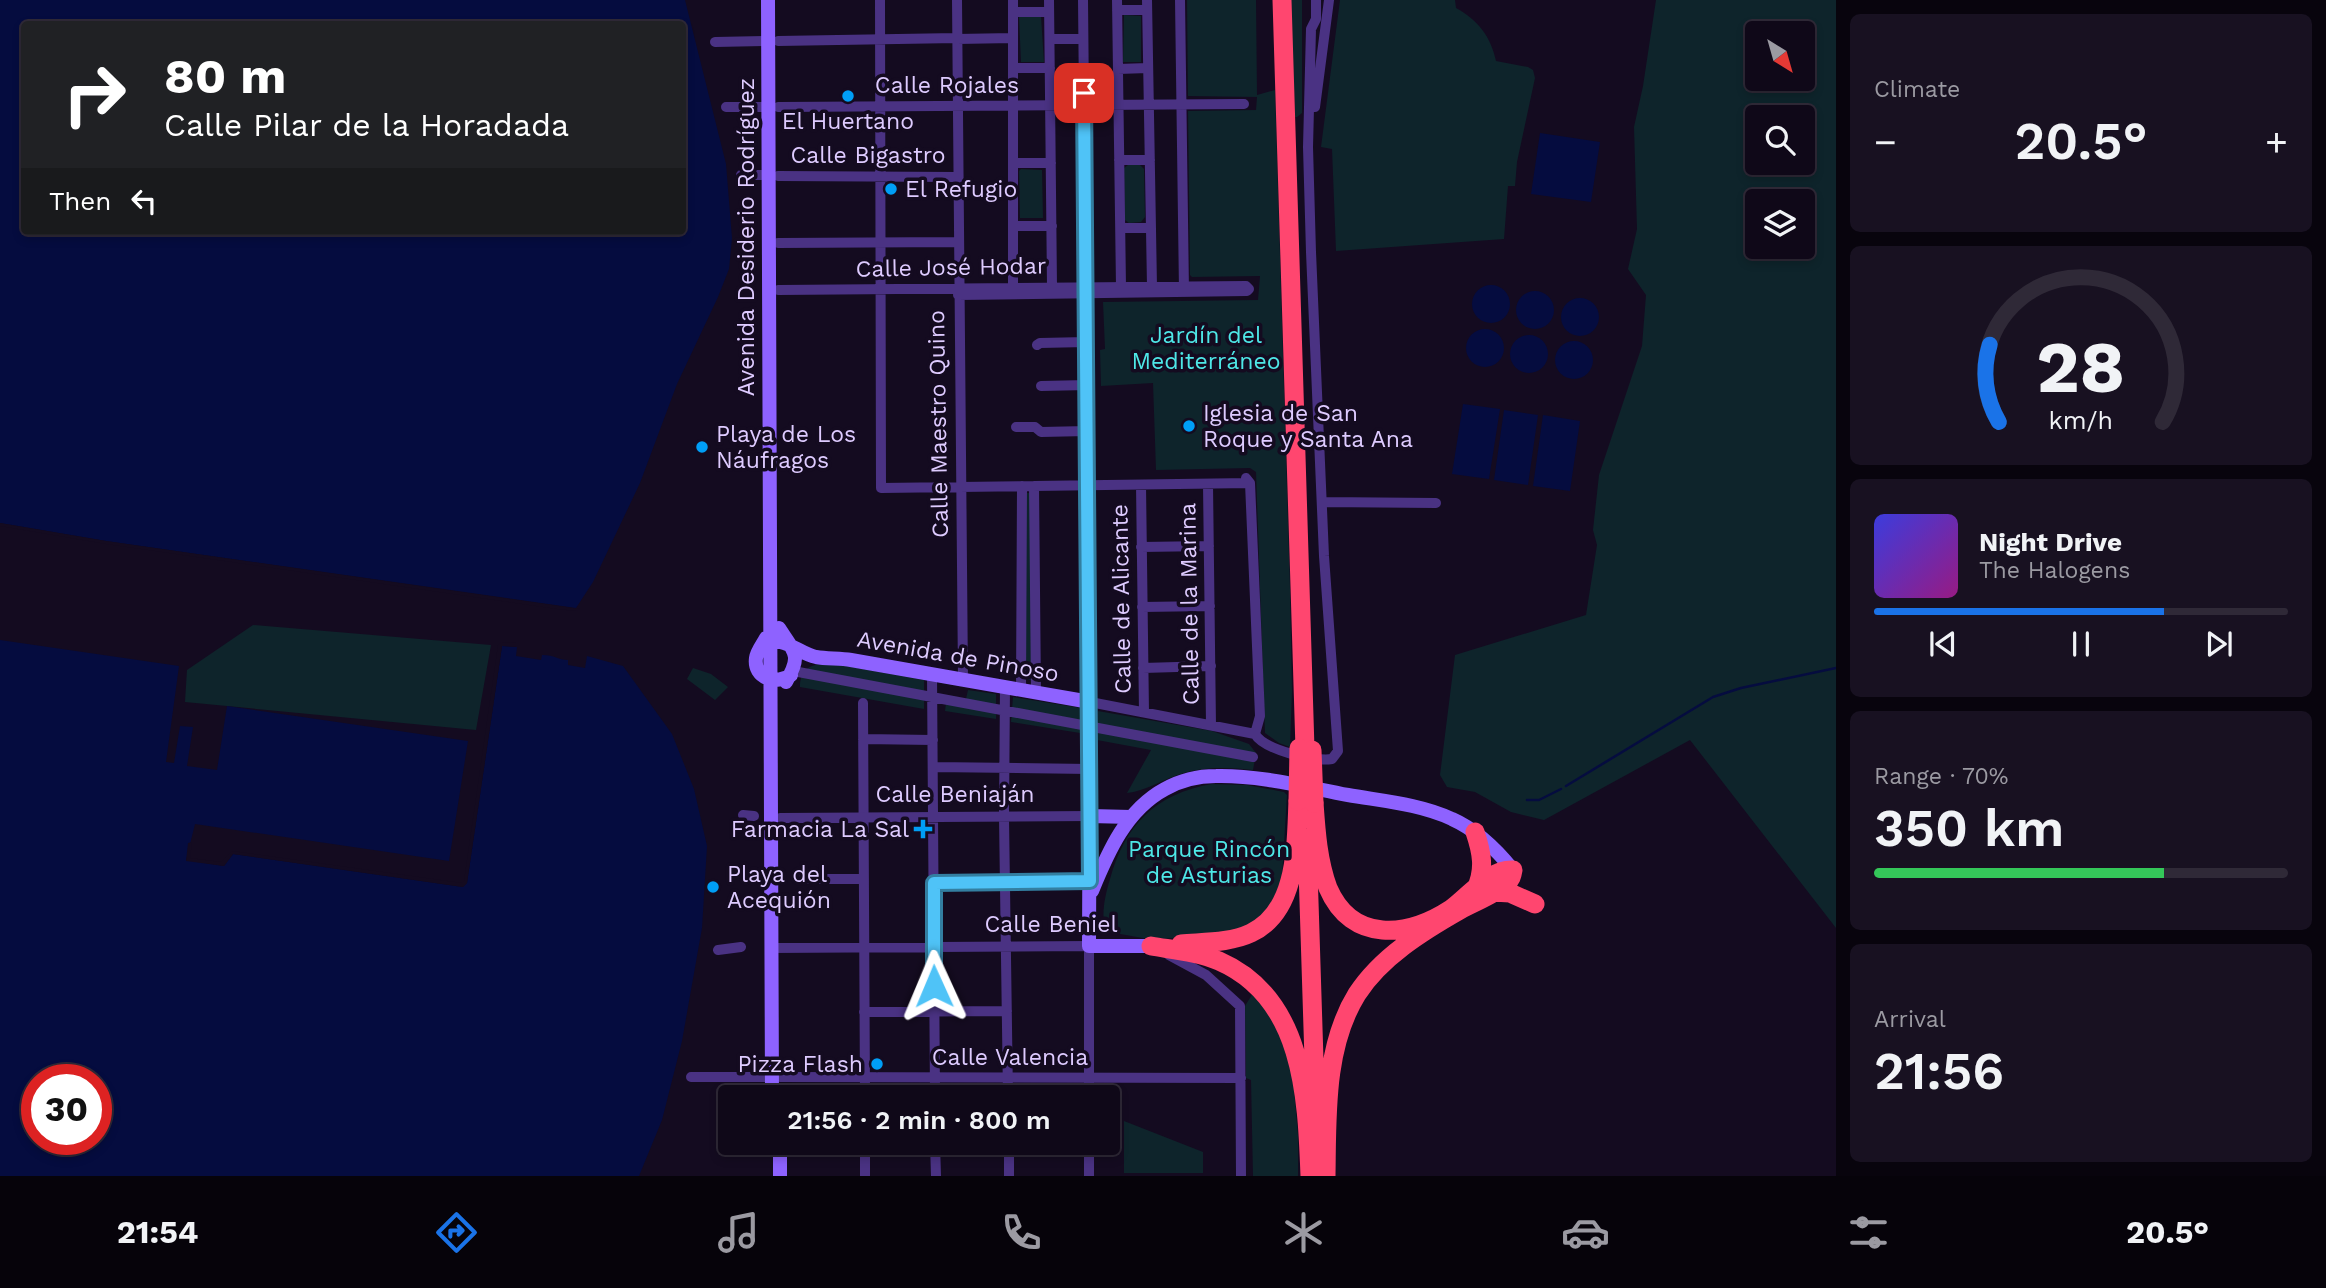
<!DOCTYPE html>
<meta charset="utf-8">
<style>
body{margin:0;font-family:"Work Sans",sans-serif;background:#181121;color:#f1f3f6;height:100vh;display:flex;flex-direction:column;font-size:26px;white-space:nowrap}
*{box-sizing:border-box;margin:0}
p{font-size:23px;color:#9b9aa2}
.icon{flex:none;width:38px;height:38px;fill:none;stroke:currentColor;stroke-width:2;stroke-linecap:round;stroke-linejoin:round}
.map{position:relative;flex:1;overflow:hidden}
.side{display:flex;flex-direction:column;gap:14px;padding:14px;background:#08040d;width:490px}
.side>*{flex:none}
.banner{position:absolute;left:21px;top:21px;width:665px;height:214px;border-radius:7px;box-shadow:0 4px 10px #0003,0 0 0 2px #2f2937;background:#202124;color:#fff;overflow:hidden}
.needle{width:46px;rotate:143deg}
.fabs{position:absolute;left:1745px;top:21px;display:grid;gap:14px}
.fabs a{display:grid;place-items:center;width:70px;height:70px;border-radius:7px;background:#0f0818;box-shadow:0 4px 10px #0003,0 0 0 2px #2f2937;font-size:35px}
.speed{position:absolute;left:21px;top:1064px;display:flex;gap:14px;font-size:35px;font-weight:700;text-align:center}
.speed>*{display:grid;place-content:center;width:91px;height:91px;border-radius:50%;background:#0f0818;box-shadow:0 4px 10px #0003,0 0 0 2px #2f2937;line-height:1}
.speed .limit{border:10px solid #d22;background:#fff;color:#111}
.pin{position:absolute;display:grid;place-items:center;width:60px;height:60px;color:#fff;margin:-30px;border-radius:14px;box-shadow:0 4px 10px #0006}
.me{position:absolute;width:77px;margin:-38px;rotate:359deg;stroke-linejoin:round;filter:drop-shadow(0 0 5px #0008)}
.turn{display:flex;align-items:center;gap:24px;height:147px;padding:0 28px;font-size:32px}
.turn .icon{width:91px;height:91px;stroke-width:2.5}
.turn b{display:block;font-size:49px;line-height:60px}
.then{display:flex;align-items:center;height:66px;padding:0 28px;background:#0003;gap:14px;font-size:26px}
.big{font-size:52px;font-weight:600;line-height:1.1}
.side .tile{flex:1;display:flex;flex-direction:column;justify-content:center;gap:10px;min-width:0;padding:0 24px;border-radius:10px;background:#181121}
.side .dial{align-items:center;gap:0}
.dial svg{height:182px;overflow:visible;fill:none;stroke:#2f2937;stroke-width:7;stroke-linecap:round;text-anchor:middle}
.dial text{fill:#f1f3f6;stroke:none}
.song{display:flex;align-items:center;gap:21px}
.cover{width:84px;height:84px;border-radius:10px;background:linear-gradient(135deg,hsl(240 70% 55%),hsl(310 70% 35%))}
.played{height:7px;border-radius:4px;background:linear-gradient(90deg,#1a73e8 70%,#2f2937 70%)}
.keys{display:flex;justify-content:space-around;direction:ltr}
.heat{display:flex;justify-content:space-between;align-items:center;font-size:38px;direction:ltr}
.charge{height:10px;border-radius:5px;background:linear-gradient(90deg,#34c759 70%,#2f2937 0)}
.trip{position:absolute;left:718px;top:1085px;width:402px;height:70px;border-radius:7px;background:#0f0818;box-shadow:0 4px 10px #0003,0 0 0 2px #2f2937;font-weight:600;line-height:70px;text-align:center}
.menu{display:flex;height:112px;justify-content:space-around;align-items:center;background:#06030a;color:#9b9aa2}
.menu .icon{width:49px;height:49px}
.menu .current{color:#1a73e8}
.menu b{font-size:32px;color:#f1f3f6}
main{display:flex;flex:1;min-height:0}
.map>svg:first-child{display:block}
.green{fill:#0e242b;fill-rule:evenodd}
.water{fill:#050c3f;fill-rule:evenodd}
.pier{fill:#140b20}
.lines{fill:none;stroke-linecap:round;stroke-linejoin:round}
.stream{stroke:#050c3f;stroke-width:2.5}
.street{stroke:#4a3283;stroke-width:10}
.secondary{stroke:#8e62ff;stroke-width:14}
.highway{stroke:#ff466f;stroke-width:19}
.highway-bridge{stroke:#ff466f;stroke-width:19}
.route-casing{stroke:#337fa1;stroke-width:18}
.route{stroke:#4fc3f7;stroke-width:12}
.poi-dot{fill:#009ef6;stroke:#140b20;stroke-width:2.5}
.labels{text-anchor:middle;stroke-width:7;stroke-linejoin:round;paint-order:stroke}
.street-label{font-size:23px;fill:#decbff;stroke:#140b20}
.poi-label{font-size:23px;fill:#decbff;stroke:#140b20;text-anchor:start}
.park-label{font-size:23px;fill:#4ee7e7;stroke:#140b20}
</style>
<main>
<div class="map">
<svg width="1836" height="1176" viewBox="0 0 1836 1176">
<rect width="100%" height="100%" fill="#140b20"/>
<path class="green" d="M1187,0h69l1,95 18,-5 15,499 2,102 -2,56 -11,-4 -14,-10 -9,-261 -6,-4 -94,2 -3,-87 -52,3 -1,-36 5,-1 -2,-47 155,-2 2,-24 -68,1 -2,-2 -2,-164 68,-1 1,-13 -69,-1z
M1290,0h12v113l-5,4h-2z
M1340,0h115l1,8c22,12 35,29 40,53l32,6 5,3 2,8 -18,84 -2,24h-7l-4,53 -168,12 -4,-102 -11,-2z
M1656,0h180v928l-146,-188 -146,80 -33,-8 -36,-20 -28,-5 -7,-12 15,-120 131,-40 11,-70 -4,-15 6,-55 43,-129 4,-51 -18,-26 9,-40 -3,-102 9,-41zM1757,33h45v46h-45zM1757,117h45v46h-45zM1757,201h45v46h-45z
M1124,15l17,1v46h-18z
M1041,16l3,46h-23l-2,-45z
M1128,165h12l4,4 1,48 -4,5 -12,1 -4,-3 -1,-52z
M1021,169l21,1 1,48h-23l-1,-47z
M1023,493h9l2,188 -9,-2z
M253,625l238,20 -15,85 -291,-28 2,-32z
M821,664l25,2 78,14v29l-124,-22c0,-13 6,-22 21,-23z
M693,668l18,6 17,13 -13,13 -28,-21z
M968,690l28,4v25l-51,-8 2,-15 19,3z
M1013,697l68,11 -1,25 -69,-11z
M1098,711l114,20 37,13 7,9 -3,17c-27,-3 -52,-4 -78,6 -17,6 -30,15 -48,17l24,-43 -54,-10z
M1212,784l35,1 37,7 3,3 -5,82 -7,24 -27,27 -39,9 -61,2 -33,-6 -11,-10c-2,-14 2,-31 6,-44 15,-54 45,-85 102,-95z
M1253,993l13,11 26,61 6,70v41h-45l-2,-96 -5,-2 -1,-72z
M1124,1121l79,31v21h-79z"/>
<path class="water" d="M0,0h685l41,164 6,74 -3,31 -11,28 -41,87 -37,99 -47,99 -17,26 -470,-67 -106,-18zM24,24h658v207h-658z
M1540,133l60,9 -9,60 -60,-8z
M1472 304a19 19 0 1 1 38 0a19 19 0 1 1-38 0Z
M1516 310a19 19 0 1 1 38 0a19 19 0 1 1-38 0Z
M1561 317a19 19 0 1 1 38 0a19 19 0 1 1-38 0Z
M1466 348a19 19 0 1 1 38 0a19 19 0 1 1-38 0Z
M1510 354a19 19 0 1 1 38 0a19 19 0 1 1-38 0Z
M1555 360a19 19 0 1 1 38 0a19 19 0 1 1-38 0Z
M1463,404l37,5 -11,70 -37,-5z
M1504,410l34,5 -10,70 -34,-5z
M1543,415l37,6 -10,70 -37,-5z
M0,640l179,26 -13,96 8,1 6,-37 13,1 -6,39 30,4 10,-64 241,35 -19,120 -254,-37 -9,36 38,6 9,-12 230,33 4,-4 35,-237 15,1 -1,9 25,4 1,-5c13,0 16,5 26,5v5l17,3 2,-12 36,10 49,68 22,55 13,57 -5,82 -20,113 -20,79 -23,56h-639zM37,1080h59v59h-59z"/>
<path class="pier" d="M0,523l106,18 474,68 -4,2 -19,-2 -451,-65 -106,-18z
M501,642l16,1v4l-15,-1 -35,237 -4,4 -230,-33 -9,12 -38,-5 2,-18 4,-1 -2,16 31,4 11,-11 230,32 2,-2 34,-236z"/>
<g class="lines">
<path class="stream" d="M1566,786l147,-89 28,-9 95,-20
M1527,800h12l22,-11"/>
<path class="street" d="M880,0l1,488 369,-5
M957,0l6,679
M1013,0v288
M1049,0l3,287
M1083,0l7,702 165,32
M1117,0l4,287
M1147,0l5,287
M1180,0l4,292
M1117,10h30
M1013,12h36
M957,39l56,-1
M1050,39h33
M778,41l179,-3
M715,42l53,-1
M1013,68h37
M1118,69l30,-1
M726,107h43
M778,107l466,-3
M1315,107l14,-107
M1119,160h31
M1013,163h38
M741,175h28
M778,176l179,1
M1013,226h39
M1121,228h30
M778,243l179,-1
M778,290l468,-4 3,3 -2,2 -289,4
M1037,345l3,-2 46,-1
M1041,386l46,-1
M1016,427h19l6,5 46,-1
M1246,478l4,5 10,233 -5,18
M1208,484l3,241
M1141,485l3,227
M1034,486l2,206
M1323,502l113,1
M1141,547l68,-1
M1142,607l68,-1
M1143,668l68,-2
M793,671l460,86
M932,674l3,423
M1005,686l-1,131 4,280
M1021,689l1,-203
M863,703l2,394
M1255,734c9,16 60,28 77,25l6,-8 -14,-195 -13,-304 -3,-105 3,-118 5,-10v-19
M863,739l70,1
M933,767l157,2
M743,815l11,1
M780,818l310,-2
M799,879h65
M934,883l156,-2
M771,948l318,-2v151
M718,950l23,-3
M1169,955l37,20 34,31 1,170
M864,1012l143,-1
M691,1077h81
M780,1077l461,1
M865,1143v33
M935,1143l1,33
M1009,1143v33
M1089,1176v-33"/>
<path class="secondary" d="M768,0l4,1097
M779,628c16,25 23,27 7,54
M766,638c-3,6 -9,13 -10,20 -3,21 21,27 35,17
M763,645c20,-11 34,8 53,12 11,2 24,1 35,3l239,42 -1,244h62
M1090,816l41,1
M1092,891c16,-39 34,-81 73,-102 16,-9 33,-13 51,-13 44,-1 89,11 132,19 34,6 72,9 104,24 25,11 44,30 61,51
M780,1176v-33"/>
<path class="highway" d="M1282,0l23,749
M1314,803c2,29 4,58 14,85 24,56 80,49 123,21 18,-13 38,-40 62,-39 -1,6 -2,10 -7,14 -12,11 -32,18 -46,26 -37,21 -79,47 -103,84 -33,53 -30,122 -31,182
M1475,832c7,21 10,37 1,57
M1307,838l9,285
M1493,892l17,1 25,11
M1181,944c23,-2 49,-1 70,-11 47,-22 45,-89 47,-132
M1151,946c23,4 47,6 68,15 85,37 88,136 91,215"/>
<path class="highway-bridge" d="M1312,750l2,53
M1298,801l1,-53"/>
</g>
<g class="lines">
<defs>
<path id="route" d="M934,986v-103l156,-2 -6,-788"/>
</defs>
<use href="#route" class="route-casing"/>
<use href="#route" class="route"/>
</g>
<g class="poi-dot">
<circle cx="848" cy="96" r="7"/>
<circle cx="891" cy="189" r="7"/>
<circle cx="1189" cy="426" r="7"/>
<circle cx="702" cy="447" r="7"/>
<path d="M919.5 818.5h7v7h7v7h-7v7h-7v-7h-7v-7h7z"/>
<circle cx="713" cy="887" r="7"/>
<circle cx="877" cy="1064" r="7"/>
</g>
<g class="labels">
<g class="street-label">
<text x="947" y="93">Calle Rojales</text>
<text x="868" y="163">Calle Bigastro</text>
<text transform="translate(746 237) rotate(-90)" y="8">Avenida Desiderio Rodríguez</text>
<text transform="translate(951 267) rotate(-1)" y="8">Calle José Hodar</text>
<text transform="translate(938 424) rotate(-91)" y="8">Calle Maestro Quino</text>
<text transform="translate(1121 599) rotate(-91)" y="8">Calle de Alicante</text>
<text transform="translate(1189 604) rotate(-91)" y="8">Calle de la Marina</text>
<text transform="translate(958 656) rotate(10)" y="8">Avenida de Pinoso</text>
<text x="955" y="802">Calle Beniaján</text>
<text x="1051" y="932">Calle Beniel</text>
<text x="1010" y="1065">Calle Valencia</text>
</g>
<g class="poi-label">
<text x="848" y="129" text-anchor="middle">El Huertano</text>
<text x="905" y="197">El Refugio</text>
<text x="1203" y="421">Iglesia de San<tspan x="1203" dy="26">Roque y Santa Ana</tspan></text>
<text x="716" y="442">Playa de Los<tspan x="716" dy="26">Náufragos</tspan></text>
<text x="909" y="837" text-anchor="end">Farmacia La Sal</text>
<text x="727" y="882">Playa del<tspan x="727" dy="26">Acequión</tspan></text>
<text x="863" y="1072" text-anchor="end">Pizza Flash</text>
</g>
<g class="park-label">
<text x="1206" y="343">Jardín del<tspan x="1206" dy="26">Mediterráneo</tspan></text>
<text x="1209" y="857">Parque Rincón<tspan x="1209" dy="26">de Asturias</tspan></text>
</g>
</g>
</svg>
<div class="fabs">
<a><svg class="needle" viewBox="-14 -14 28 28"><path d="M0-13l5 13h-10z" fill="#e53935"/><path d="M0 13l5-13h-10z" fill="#9b9aa2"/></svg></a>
<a><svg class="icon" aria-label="search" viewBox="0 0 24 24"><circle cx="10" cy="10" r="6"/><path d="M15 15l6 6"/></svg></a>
<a><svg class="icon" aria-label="layers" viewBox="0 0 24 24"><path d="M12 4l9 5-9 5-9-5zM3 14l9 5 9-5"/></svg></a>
</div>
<div class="speed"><div class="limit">30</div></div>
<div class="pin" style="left:1084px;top:93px;background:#d93025"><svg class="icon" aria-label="arrive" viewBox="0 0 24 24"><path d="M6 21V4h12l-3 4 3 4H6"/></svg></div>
<svg class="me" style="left:934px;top:986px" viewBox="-20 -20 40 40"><path d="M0-17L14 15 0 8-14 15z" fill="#4fc3f7" stroke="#fff" stroke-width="4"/></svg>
<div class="trip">21:56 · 2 min · 800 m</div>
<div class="banner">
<div class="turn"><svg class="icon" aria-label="right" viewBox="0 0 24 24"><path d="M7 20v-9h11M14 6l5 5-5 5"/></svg><div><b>80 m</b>Calle Pilar de la Horadada</div></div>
<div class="then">Then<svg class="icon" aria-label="left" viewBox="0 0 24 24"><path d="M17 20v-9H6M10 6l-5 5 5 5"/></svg></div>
</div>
</div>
<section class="side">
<div class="tile"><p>Climate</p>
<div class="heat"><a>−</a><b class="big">20.5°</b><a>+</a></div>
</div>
<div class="tile dial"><svg viewBox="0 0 100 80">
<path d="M14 69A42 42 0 1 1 86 69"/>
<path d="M14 69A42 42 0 0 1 10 35" stroke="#1a73e8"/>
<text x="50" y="56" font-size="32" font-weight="700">28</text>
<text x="50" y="72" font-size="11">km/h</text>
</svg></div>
<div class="tile">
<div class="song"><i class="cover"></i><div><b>Night Drive</b><p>The Halogens</p></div></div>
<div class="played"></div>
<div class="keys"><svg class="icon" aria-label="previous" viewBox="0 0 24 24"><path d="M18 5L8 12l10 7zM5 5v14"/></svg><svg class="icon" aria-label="pause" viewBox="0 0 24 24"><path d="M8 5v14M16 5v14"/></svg><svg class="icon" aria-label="next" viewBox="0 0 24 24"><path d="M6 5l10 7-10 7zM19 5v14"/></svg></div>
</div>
<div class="tile"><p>Range · 70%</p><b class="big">350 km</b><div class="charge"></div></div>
<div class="tile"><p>Arrival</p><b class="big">21:56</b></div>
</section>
</main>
<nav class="menu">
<b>21:54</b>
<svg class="icon current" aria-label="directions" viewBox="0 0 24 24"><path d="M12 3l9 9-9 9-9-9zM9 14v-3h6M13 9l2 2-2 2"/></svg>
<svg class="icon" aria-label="music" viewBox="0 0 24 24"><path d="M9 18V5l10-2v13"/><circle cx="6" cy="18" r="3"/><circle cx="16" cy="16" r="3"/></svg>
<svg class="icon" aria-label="phone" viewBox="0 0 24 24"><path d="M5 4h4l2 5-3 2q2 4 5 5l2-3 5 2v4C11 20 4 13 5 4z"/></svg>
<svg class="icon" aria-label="climate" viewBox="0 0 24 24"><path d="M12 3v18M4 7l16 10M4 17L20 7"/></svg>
<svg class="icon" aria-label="car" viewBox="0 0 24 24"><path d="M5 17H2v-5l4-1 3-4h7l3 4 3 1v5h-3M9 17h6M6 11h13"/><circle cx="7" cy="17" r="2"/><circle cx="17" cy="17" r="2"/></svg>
<svg class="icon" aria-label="filters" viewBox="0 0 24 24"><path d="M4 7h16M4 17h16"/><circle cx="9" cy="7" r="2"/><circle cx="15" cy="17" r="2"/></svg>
<b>20.5°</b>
</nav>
